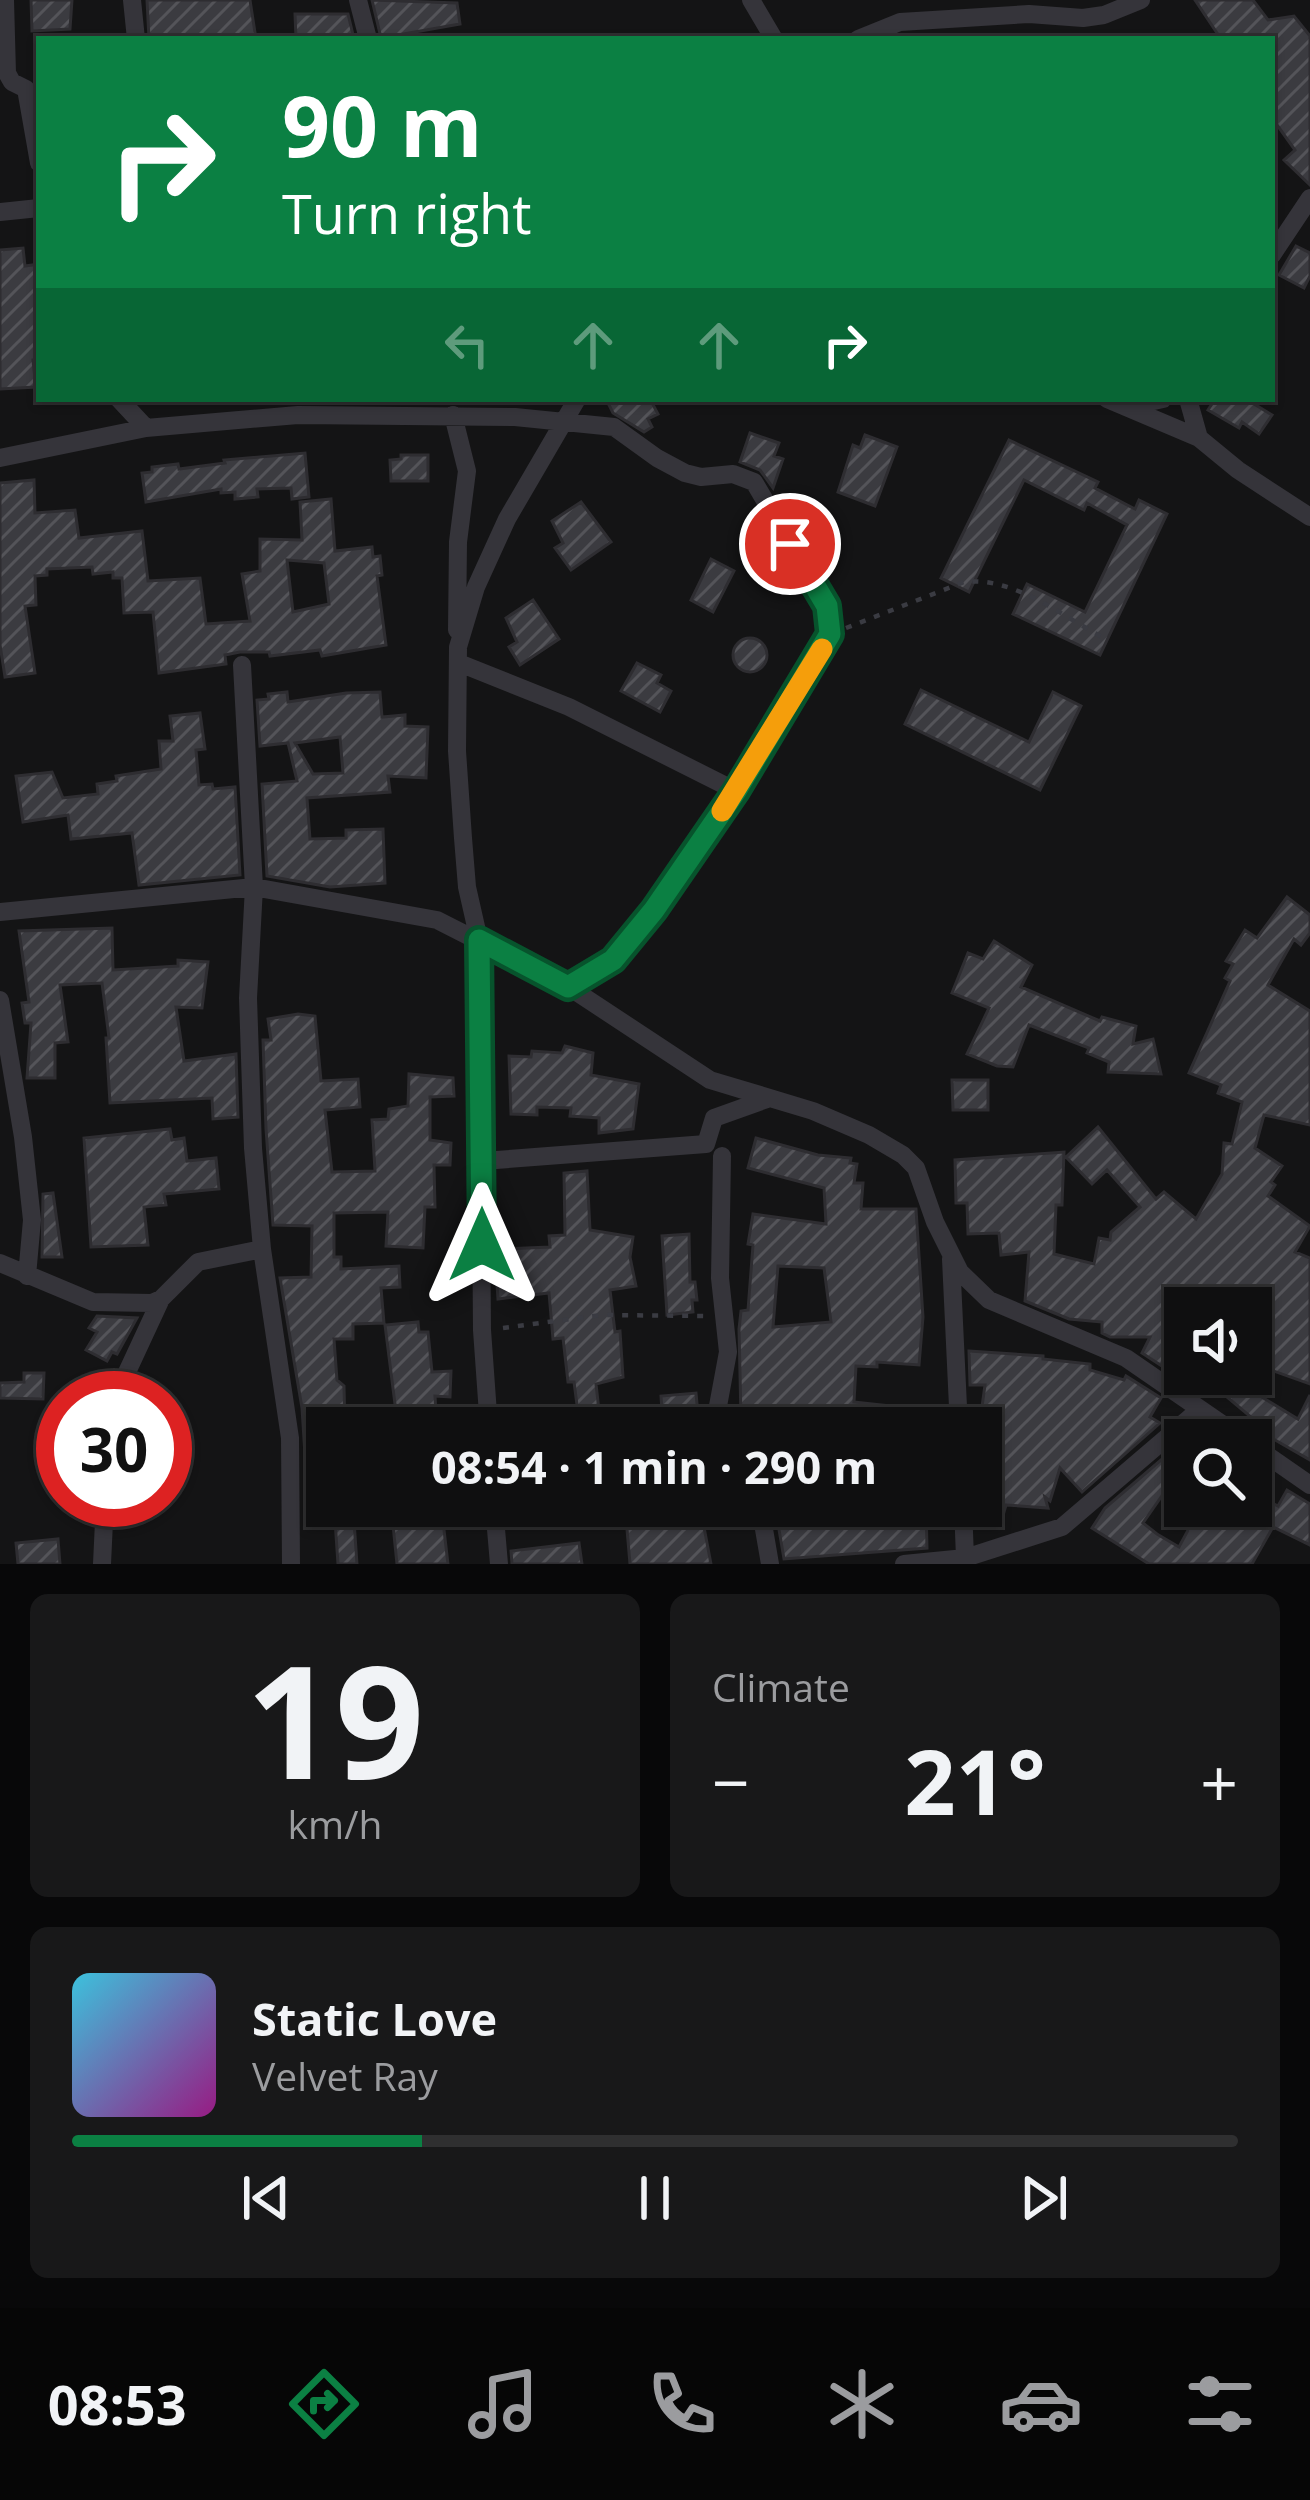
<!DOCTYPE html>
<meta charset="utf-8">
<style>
body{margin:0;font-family:"Open Sans",sans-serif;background:#181819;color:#f1f3f6;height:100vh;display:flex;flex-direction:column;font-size:45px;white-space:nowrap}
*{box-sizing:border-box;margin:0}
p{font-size:39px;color:#9b9c9f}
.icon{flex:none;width:66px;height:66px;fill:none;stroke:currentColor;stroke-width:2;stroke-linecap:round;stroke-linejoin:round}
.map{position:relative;height:1564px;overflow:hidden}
.sheet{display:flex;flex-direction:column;gap:30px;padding:30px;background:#080809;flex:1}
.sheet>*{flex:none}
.hud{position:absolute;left:36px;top:36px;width:1239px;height:366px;border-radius:0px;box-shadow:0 3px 9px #0004,0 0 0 3px #2f2f30;background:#0b8043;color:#fff;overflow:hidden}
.controls{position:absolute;left:1164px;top:1287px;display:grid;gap:24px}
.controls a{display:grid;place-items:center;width:108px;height:108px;border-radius:0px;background:#0f0f10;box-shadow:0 3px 9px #0004,0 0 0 3px #2f2f30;font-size:60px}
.speed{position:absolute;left:36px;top:1371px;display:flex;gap:24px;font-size:60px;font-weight:700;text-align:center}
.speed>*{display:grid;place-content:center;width:156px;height:156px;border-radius:50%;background:#0f0f10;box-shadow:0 3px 9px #0004,0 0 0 3px #2f2f30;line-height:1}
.speed .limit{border:18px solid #d22;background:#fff;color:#111}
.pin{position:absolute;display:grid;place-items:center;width:102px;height:102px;color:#fff;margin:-51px;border:6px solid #fff;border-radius:50%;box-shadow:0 3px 12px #0007}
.me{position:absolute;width:132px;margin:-66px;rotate:0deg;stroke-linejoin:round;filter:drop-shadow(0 0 9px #0008)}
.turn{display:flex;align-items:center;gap:42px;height:252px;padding:0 48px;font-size:54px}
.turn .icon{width:156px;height:156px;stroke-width:2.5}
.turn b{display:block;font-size:84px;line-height:102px}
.lanes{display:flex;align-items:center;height:114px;padding:0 48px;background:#0003;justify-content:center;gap:60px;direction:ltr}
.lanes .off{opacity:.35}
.big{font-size:90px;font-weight:700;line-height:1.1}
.sheet .widget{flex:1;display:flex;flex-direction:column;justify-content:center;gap:18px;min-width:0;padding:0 42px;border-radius:18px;background:#181819}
.sheet .dial{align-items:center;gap:0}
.dial b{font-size:156px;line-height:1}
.song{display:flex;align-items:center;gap:36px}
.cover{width:144px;height:144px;border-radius:18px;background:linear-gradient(135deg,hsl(190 70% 55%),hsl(310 70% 35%))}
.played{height:12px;border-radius:6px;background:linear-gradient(90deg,#0b8043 30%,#2f2f30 30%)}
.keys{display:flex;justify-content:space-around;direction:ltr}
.heat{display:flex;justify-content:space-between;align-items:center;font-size:66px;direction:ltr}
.sheet .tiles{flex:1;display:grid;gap:30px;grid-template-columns:1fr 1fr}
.widget:last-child{grid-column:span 2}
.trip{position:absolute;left:306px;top:1407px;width:696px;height:120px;border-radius:0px;background:#0f0f10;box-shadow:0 3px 9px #0004,0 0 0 3px #2f2f30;font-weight:700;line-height:120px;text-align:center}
.dock{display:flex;height:192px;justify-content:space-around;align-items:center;background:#060606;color:#9b9c9f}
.dock .icon{width:84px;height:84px}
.dock .on{color:#0b8043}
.dock b{font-size:54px;color:#f1f3f6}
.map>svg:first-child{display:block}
.building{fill:url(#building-hatch);stroke:#2e2d31;stroke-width:3;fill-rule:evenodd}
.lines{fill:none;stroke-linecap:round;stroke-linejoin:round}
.path{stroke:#3a3b42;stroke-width:4.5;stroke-dasharray:6 9;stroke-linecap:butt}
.street{stroke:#35343a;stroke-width:18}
.route-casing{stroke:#07532c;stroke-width:30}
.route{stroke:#0b8043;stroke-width:21}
.slow{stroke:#f59e0b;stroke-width:21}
</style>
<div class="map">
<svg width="1310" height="1564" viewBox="0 0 1310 1564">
<defs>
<pattern id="building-hatch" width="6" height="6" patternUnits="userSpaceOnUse" patternTransform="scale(3)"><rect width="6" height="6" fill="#3b3b40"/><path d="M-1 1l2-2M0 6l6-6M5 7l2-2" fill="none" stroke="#545459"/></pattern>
</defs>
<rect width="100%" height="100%" fill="#141415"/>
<path class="building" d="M31,0h41l-2,29 -38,2z
M147,0h103l6,39h-35v-4l-72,4z
M372,0l85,3 3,21 -79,14z
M1195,0h58l15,20 26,-4 16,20v149l-26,-25 11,-10 -23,-32v-79h-51z
M295,14h53l6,25h-58z
M1296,246l14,7v23l-6,12 -25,-13z
M23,248l2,18 14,-2v95l-6,1 3,27 -36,2v-139z
M606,399h44l8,15 -10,5 4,8 -8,5 -31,-19z
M1215,399h31l26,16 -13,19 -17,-12 -3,6 -31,-18z
M750,433l29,10 -5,13 9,3 -10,29 -13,-18 -20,-8z
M865,435l32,12 -22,59 -37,-14 15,-47 7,3z
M1009,440l89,42 -3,6 40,21 4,-9 28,14 -67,141 -87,-41 14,-30 58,28 42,-87 -40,-22 -3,7 -60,-30 -55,112 -28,-14z
M305,453l4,44 -17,2 -1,-11 -34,1 1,8 -23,2v-7l-14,1v-4l-75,13 -4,-29 10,-1v-5l26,-3 1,5 46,-6 -1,-3z
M401,455h27v26h-37l-1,-21 11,-1z
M34,480l1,33 40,-3 4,28 63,-7 6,50 52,-3 6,46 44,-3 -8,-47 18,-3v-32l42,1 -2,-38 31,-3 4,52 37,-4 1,10 7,-1 2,19 -5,1 9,69 -64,11 -2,-6 -50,6 -1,-4h-29l-15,3 1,9 -67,9 -6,-61 -29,1 -2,-35h-9v-6l-20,2 -1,-7 -45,2v6l-12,1 1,29 -11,1 10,67 -30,4 -5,-32v-162zM287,560l37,3 5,41 -36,8z
M581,502l30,40 -40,28 -16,-22 8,-5 -11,-22z
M711,559l23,12 -21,41 -22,-12z
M533,600l26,39 -39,26 -11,-18 8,-5 -11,-24z
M733 655a17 17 0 1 1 34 0a17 17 0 1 1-34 0Z
M637,663l24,12 -4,8 14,8 -11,21 -39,-21z
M921,690l108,52 24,-50 28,14 -41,84 -135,-66z
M287,692l1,10 58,-9 34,-1 2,25 23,-2v11l23,1 -2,51 -38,-2 2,16 -83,6 3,41 36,-1v-8l37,-1 2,54 -55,4 -63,-11 -5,-92 35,-3 -9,-38 -28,3 -3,-46 12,-1 -1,-5zM340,737l3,36 -30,1 -18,-31z
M200,713l5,36 -9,1 3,35 13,-1 1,5 22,-2 5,88 -101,10 -7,-52 -61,6 -3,-24 -45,7 -7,-46 36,-4 11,26 35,-4 -1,-10 20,-3 -1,-5 45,-7 -2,-28h14l-3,-25z
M1287,897l23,18v18l-9,12 -7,-6 -26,46 42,26v114l-46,-10 -9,33 27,18 -11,16 4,3 -7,11 42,30 -15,26 15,6v126l-59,-21v-55h-17l-25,-15 -6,10 -8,-5 -5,10h-5v11l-10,21 9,4 -13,28 -29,-19 8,-16h-40l-8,-4v-11l-33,-3 -44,-18 4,-49 -28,3 -2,-22 -31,1 -1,-31h-11l-1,-43 109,-8 -2,53h-6l-2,49 40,10 5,-26 11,2 1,-8 29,-25 -33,-37 -15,14 -26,-27 32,-30 58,72 8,-7 32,27 26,-45 2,-31 8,1 10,-42 -24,-9 3,-8 -32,-12 41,-92 -5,-3 8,-14 -7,-3 19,-31 12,8z
M112,928l1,42 65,-4v-6l30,2 -6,46 -26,-1 8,54 52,-7 2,63 -25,2 -1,-21 -102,5 -4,-65h3l-7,-55 -42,2 8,57 -13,1v35h-28l4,-55h-6l-3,-20 7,-1 -10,-71z
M994,941l38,24 -11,22 79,34 2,-4 34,9 -3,18 20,-5 8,35 -53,-2 1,-10 -22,-9 2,-5 -60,-23 -16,42 -16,-1 -30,-12 22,-46 -37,-15 16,-40 15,6z
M298,1014l17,2 6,65 37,-2 2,28 -35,3 7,62 43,-1 -3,-51 16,-1 1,-10 19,-3 1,-32 44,4 1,18 -24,1v43l21,3 -1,22h-16l1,42h-10l-2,41 -37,-2 2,-34 -54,1v44h7v12l58,-3 1,21 -19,1 3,35 -31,1v15h-19l3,41 7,6 1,42h-18v43h-21l-4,-63 -22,-130 31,-1 1,-51 -39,-1 -7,-96 -3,-89h8l-3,-21z
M565,1046l28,7 -2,22 48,9 -6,45 -34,4v-15l-29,-2 1,-8 -34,-1v8l-26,-1 -2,-58 22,1 1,-6 30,2z
M952,1080h36v30h-35z
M170,1129l2,11 12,-2 3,23 29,-3 3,31 -55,5 2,11 -22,2 4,38 -57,2 -7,-109z
M756,1138l62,17 33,3 -1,5 7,1 -3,19h9l-2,26h55l7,108 -4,48 -42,-3v5l-21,-1 -2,36 74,8 -2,18h-156l1,-11 -30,2 -2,-90 2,-18 7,-1 5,-65 -5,-1 5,-30 73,10 -2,-36 -76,-20zM778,1266l46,2 7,54 -58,5z
M587,1171l3,59 43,7 -3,20 6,29 -26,4 5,42 5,-1 3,46 -27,7 5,44h-21l-6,-46h-6l-5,-44 -10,1 -4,-46 -51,6 -3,-43v-22h7l1,15 47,-2 -1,-11 16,-1 -1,-62z
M53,1193l9,64h-20l1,-63z
M689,1234l1,48h5l2,18h-5l1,12 -26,3 -5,-79z
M97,1316l40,2 -20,36 -5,-2 -5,9 -21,-11 11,-18 -8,-4z
M418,1322l1,10h9l4,40 19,-1 -1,26 -15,-1 2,32h-39l-13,-103z
M969,1351l74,5v3l47,5v6l34,10 2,-4 35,22 -11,19 10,6 -78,69 -22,-24 -10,33 -5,-4 3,11 -42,-3 -6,21 -17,-4 5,-20 -7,-2v-28l7,1 4,-38 -11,-1 -2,-6 6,-43h-15z
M24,1373h20l-1,26 -43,-1v-15l24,-1z
M1224,1374l74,45 12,-24v65l-63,-36 4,-7 -36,-30z
M696,1393l3,32 -36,3 -2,-32z
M1182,1442l3,61 -19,-13 -23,33 14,11 22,13 22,-41h50v-14l27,14 9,-16 23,14v41l-37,-18 -21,37h-103l-57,-36 13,-20z
M334,1506h19l4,58h-19z
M391,1506h21l2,18 29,-3 5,43h-51z
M625,1506h75l11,58h-81z
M775,1506h151l1,42 -143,11z
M58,1539l2,25h-42l-2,-21z
M579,1543l3,21h-70l-1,-13z"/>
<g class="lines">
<path class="path" d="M846,628l118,-46c48,-6 97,33 138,55
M503,1328l98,-13 106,1"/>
<path class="street" d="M5,0l2,73 5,9 14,7 13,74
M132,0l4,39
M358,0l10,39
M751,0l23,39
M858,39l42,-17 129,-8 54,4 21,-3 37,-15
M0,212l39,-4
M1272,255l38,-57
M119,399l27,29
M1107,399l92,39 39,32 72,47
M1188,399l11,39
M1126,407l37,-8
M453,415l14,56 -9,71 -1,88
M0,458l146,-30 152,-13 217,2 99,10 43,31 28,15 16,4 32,-3 21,8 73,124 3,28 -94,157 -82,119 -41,50 -44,27
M459,663l110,44 167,84
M242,665l12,222 -6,111 5,150 9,101 28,189 1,126
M0,912l254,-25 183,33 132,67 141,93 103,31 56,24 34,20 13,13 19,54 25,50 29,28 137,58 119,82
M0,1000l23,137 9,83 -5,56
M722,1156l-2,122 8,74 -10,54 5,22
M483,1161l223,-17 8,-26 53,-19
M951,1259l8,169
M0,1263l93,39 59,1 9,-4 37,-37 64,-13
M115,1398l46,-99
M489,1428l-7,-98 -3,-390 -12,-53 -4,-49 -6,-87 1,-104 18,-60 31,-68 70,-120
M1251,1444l59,41
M494,1506l5,58
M760,1506l10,58
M963,1506l2,52
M102,1564l3,-64
M904,1564l61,-6 97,-31 138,-118"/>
</g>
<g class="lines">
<defs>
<path id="route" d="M482,1245l-3,-305 89,47 45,-27 41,-50 82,-119 94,-157 -3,-28 -37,-62"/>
</defs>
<use href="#route" class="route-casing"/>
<use href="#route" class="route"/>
<path class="slow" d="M722,811l100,-162"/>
</g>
</svg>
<div class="controls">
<a><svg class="icon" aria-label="sound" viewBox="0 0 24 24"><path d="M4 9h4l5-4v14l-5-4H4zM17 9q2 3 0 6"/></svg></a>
<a><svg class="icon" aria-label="search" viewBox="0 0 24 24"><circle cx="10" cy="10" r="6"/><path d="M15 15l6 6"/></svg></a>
</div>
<div class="speed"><div class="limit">30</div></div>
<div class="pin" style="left:790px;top:544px;background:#d93025"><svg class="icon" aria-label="arrive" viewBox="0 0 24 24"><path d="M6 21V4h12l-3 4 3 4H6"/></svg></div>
<svg class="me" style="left:482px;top:1245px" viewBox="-20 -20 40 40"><path d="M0-17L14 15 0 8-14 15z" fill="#0b8043" stroke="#fff" stroke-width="4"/></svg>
<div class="trip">08:54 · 1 min · 290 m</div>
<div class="hud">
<div class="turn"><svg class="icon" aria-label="right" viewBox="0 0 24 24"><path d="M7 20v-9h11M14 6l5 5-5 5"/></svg><div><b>90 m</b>Turn right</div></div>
<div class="lanes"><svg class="icon off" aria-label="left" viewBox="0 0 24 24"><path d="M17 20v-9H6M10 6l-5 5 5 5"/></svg><svg class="icon off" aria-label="ahead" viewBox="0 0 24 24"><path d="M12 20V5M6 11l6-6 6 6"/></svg><svg class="icon off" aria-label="ahead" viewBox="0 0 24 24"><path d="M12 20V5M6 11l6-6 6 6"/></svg><svg class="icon" aria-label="right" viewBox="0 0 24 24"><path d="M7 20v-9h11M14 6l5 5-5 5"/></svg></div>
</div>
</div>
<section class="sheet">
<div class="tiles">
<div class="widget dial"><b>19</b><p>km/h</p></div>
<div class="widget"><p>Climate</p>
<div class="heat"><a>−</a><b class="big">21°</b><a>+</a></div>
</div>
<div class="widget">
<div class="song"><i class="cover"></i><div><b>Static Love</b><p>Velvet Ray</p></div></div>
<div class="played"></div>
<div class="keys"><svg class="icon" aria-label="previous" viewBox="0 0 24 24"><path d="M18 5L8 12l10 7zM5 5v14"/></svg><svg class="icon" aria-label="pause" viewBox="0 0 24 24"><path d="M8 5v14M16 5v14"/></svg><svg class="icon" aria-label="next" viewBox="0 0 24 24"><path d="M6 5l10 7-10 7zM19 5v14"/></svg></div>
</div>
</div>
</section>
<nav class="dock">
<b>08:53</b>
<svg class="icon on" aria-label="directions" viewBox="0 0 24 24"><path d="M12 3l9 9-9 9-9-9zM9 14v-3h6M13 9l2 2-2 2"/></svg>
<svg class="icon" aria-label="music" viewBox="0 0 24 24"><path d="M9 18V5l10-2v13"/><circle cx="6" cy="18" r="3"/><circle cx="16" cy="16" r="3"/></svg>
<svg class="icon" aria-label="phone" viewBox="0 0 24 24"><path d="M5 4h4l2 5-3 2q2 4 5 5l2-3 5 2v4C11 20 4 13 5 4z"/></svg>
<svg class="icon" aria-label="climate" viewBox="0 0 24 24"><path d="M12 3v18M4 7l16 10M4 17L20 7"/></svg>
<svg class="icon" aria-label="car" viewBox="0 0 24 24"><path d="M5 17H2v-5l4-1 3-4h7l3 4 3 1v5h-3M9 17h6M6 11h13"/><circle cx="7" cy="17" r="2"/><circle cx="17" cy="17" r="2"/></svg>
<svg class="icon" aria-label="filters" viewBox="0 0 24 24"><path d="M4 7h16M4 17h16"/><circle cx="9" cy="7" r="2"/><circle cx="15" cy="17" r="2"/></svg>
</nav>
